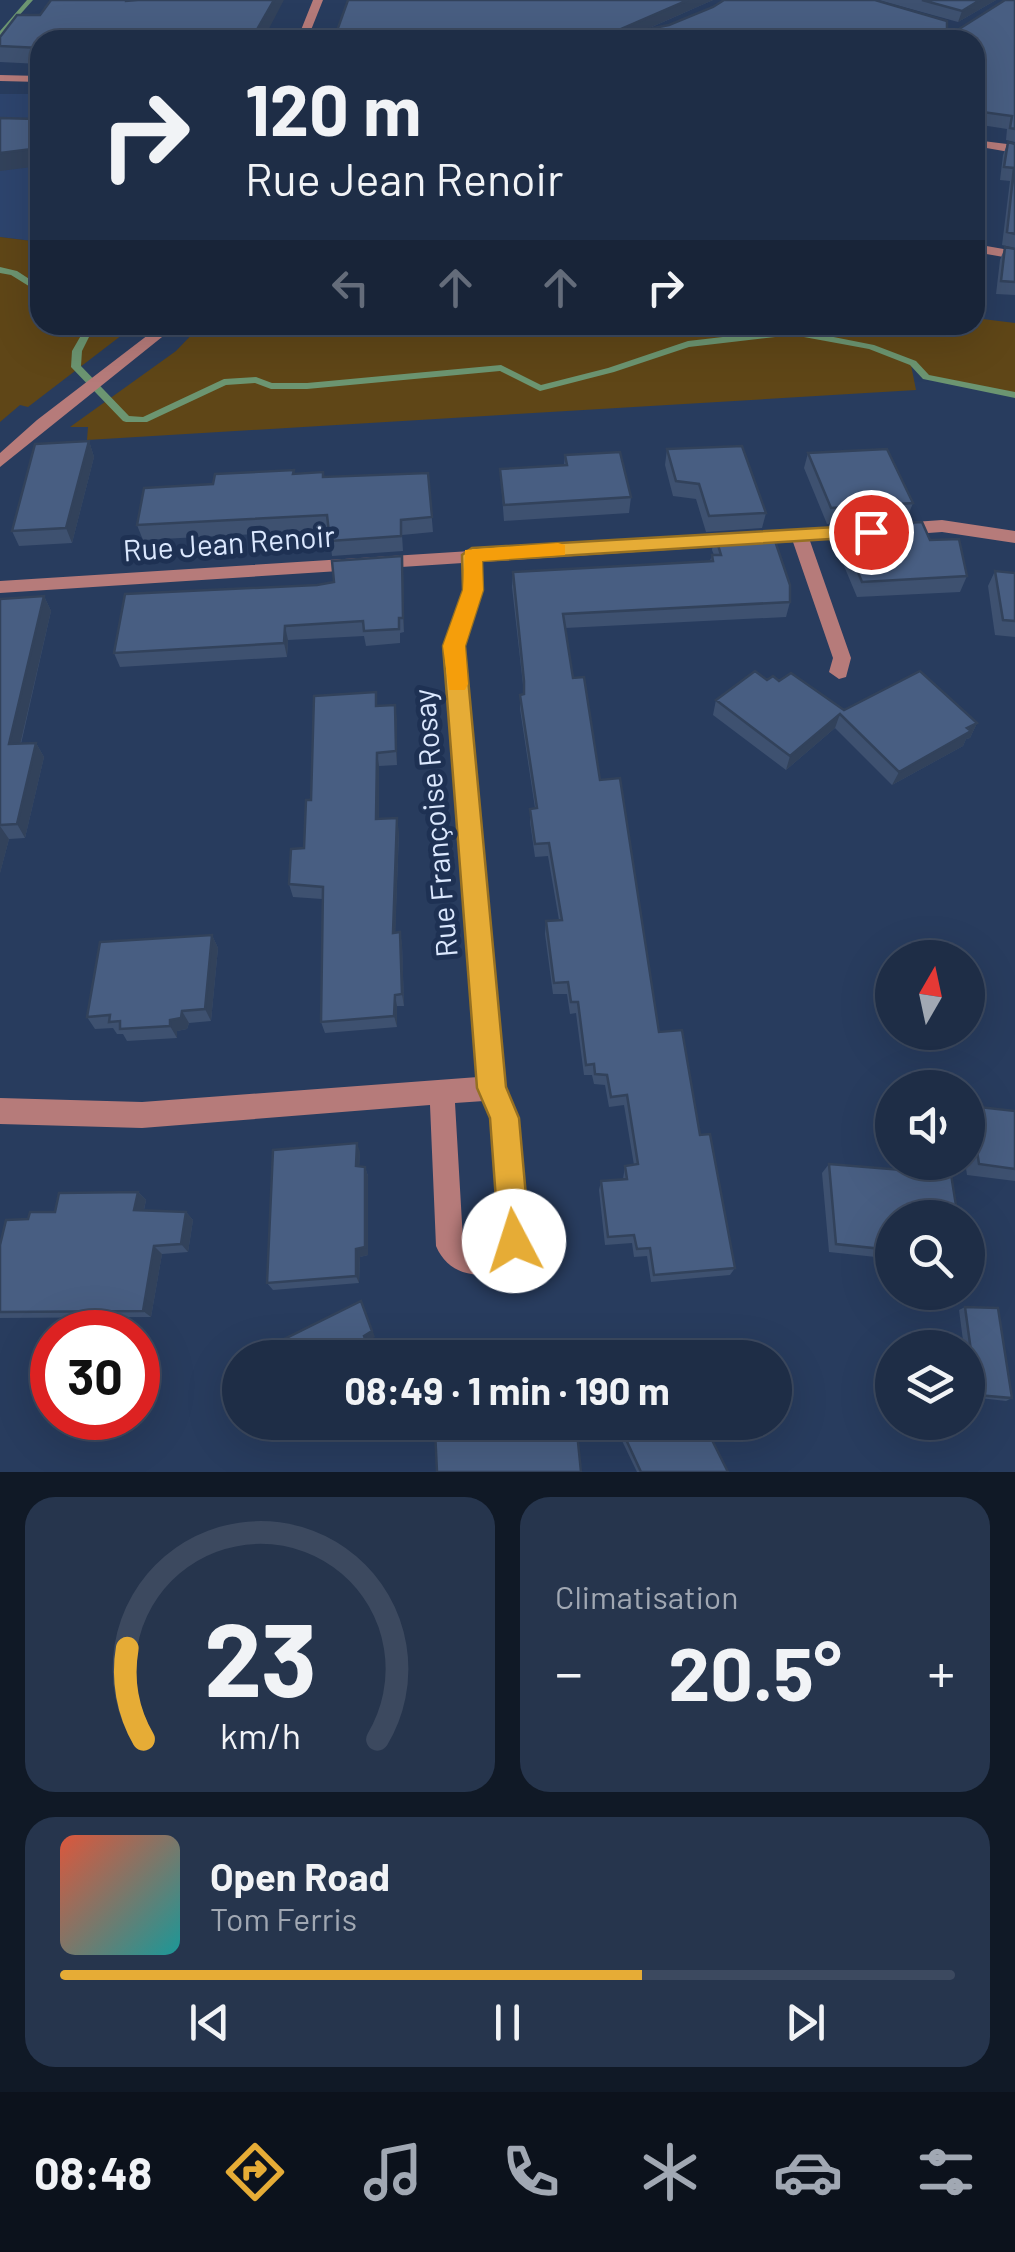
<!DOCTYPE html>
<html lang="fr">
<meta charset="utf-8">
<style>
body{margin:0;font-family:Barlow,sans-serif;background:#26354d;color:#f1f3f6;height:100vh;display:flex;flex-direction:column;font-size:38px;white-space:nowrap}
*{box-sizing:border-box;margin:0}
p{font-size:32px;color:#a1a8b3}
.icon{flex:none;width:55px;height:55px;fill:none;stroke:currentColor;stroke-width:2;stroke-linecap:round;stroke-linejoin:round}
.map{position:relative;height:1472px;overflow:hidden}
.panel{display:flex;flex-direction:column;gap:25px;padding:25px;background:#101926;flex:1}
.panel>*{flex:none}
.banner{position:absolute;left:30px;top:30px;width:955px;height:305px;border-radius:30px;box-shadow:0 10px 40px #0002,0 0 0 2px #3c495f;background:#1e2d46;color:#f1f3f6;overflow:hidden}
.needle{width:65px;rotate:9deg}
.controls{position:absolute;left:875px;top:940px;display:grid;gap:20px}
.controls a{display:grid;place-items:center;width:110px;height:110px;border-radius:50%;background:#1e2d46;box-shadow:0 10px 40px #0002,0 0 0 2px #3c495f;font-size:50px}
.speed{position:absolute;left:30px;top:1310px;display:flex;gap:20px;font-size:50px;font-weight:700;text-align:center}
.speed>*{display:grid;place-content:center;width:130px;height:130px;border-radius:50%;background:#1e2d46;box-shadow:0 10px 40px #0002,0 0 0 2px #3c495f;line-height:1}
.speed .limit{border:15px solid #d22;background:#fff;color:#111}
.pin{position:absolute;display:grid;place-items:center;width:85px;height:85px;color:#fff;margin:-42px;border:5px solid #fff;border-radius:50%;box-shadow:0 2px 10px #0007}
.me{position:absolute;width:110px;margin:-55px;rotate:355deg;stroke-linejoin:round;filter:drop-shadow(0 0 8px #0008)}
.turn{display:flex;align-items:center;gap:35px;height:210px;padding:0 50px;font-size:45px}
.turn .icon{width:130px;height:130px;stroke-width:2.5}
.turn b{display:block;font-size:70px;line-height:85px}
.lanes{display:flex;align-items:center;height:95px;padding:0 50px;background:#0003;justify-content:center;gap:50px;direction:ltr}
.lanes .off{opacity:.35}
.big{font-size:75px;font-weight:700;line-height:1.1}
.panel .widget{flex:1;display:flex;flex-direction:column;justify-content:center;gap:15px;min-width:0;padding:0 35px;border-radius:30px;background:#26354d}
.panel .dial{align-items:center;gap:0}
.dial svg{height:260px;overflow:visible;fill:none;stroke:#3c495f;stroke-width:7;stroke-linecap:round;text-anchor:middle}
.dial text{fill:#f1f3f6;stroke:none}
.song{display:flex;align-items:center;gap:30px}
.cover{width:120px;height:120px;border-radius:15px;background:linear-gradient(135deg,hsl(10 70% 55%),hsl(180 70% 35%))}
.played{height:10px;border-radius:5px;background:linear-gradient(90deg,#e6ac36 65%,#3c495f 65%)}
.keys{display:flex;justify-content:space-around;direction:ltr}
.heat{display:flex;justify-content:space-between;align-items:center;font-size:55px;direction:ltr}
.panel .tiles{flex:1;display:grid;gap:25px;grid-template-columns:1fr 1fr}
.widget:last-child{grid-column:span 2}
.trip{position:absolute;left:222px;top:1340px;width:570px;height:100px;border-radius:50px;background:#1e2d46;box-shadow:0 10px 40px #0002,0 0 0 2px #3c495f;font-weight:700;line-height:100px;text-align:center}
.tab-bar{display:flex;height:160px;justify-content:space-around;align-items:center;background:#0c121c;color:#a1a8b3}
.tab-bar .icon{width:70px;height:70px}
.tab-bar .current{color:#e6ac36}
.tab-bar b{font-size:45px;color:#f1f3f6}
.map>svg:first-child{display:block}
.built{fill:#2d446d}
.green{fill:#5f4617}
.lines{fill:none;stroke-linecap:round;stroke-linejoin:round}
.stream{fill:#6c9571;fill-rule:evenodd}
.minor{fill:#b67b7a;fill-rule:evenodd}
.wall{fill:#3e5170}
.shaded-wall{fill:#32425b}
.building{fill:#485e82;stroke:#32425b;stroke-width:2.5}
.route{fill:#e6ac36;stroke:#967023;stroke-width:2.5}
.slow{fill:#f59e0b}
.labels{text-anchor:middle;stroke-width:10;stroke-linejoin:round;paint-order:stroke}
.street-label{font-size:30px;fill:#dbe8fe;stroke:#1e3153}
</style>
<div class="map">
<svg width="1015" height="1472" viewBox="0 0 1015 1472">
<rect width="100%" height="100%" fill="#283c5e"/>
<path class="built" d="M0,94h40v148l-40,-5z"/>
<path class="green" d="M0,237l40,5v83h95l-107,82 -8,-2 -20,17z
M975,318l40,5v73l-92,-19 -12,-12 5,25 -829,50 1,-13h-18l106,-76 25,-26h774z"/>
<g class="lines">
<path class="stream" d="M27,0h6l-33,37v-6z
M0,267l17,4 23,15v7l-29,-18 -11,-2z
M87,325h8l-13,26 -1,15 48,50 14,1 81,-38 32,-2 16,6h35l194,-18 40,20 67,-17 80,-27 105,-12 81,16 42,16 13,14 86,17v6l-92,-19 -13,-14 -41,-16 -76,-14 -104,12 -75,25 -74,19 -40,-20 -193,18h-36l-16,-6 -29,2 -79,37h-21l-3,-1 -52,-54 1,-16z"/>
<path class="minor" d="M313,0h10l-16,40h-10z
M0,75l40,1v6l-40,-1z
M975,140l40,5v8l-40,-7z
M975,244l40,7v8l-40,-7z
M161,325h16l-177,142v-14l37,-33z
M942,520l73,11v12l-73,-11 -42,3 -9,-6 9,-6z
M861,526l6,2 3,4 -3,4 -57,5 41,117 -5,19 -7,2 -10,-7 4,-14 -40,-116 -312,20 1,28 -19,56 40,441 15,31 11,123c-17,39 -75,48 -93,5l-6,-141 -288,23 -142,-4v-26l142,4 336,-25 -33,-431 19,-56 -1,-27 -463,30v-12zM484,1101l8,18 9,117c-12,13 -24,16 -38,4l-8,-137z"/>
</g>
<path class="wall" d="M348,0h365l-68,30 302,-2 9,3 59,-31v142l-9,-2 1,-11 -32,-5v-84l-641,-1z
M878,0h118l-38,22z
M0,37l40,3v24l-40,-2z
M1008,142l7,2v104l-13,-3 8,-64 -10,-1 3,-25z
M1005,247l10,2v46l-19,-1 4,-34z
M89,441l5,16 -22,86 -53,3 -7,-15z
M667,449l99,64 -4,15 -56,4 -10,-33 -23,-3 -8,-31z
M808,453l105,50 -6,15 -80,6 -23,-56z
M565,455l66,42 -2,16 -125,8 -4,-52 64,-4z
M323,472l1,5 104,-4 5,59 -31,3 1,16 -71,5 -3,-26 -186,10 -6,-15 76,-41 81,-10z
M839,527l128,49 -7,16 -103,5 -23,-55z
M715,535l75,67 -4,15 -221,11 8,50 27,102 59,252 41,103 35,133 -5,7 -79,7 -4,-26 -13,1 -2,-14 -27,2 -6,-55 2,-9 22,-2 2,-13 9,-1 -10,-60 -15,2 -4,-22 -11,-1 -2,-9h-8l-8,-62 -6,1 -3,-20h-14l-8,-60 1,-13 13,-1 -11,-64 -13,1 -5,-35v-13l5,-1 -15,-99v-14l4,-1 -12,-107 1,-15 197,-11 2,-6h2l-2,-5z
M403,571l1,61 -4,1v10l-34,3 -2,-10 -76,4 -1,17 -167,10 -6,-14 203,-68z
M995,571l20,2v64l-20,-2 -7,-49z
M44,596l7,15 -30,133 15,-1 8,14 -19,81 -16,1 -9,34v-274z
M779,681l65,29 133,13 -7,15 -4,1 -3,7 -71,39 -57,-57 -49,42 -73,-55 3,-15z
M378,706l19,13v46l-18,1v53l20,13 -4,100h5l2,13 2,61h-7v21l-72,6 -4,-11 1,-123 -29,-2 -4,-13 15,-36 7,-48z
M212,935l6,13 -7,73 -22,2 -2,6 -10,2v7l-50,3 -4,-7h-6l-4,-6 -18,1 -8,-12z
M970,1106l45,5v70l-48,-6 -2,-13h3v-53z
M360,1152l-1,14 6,1 3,9v79l-8,2 -1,26 -86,7 -6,-7z
M829,1164l63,54v65h-3l-4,-25 -56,-6 -7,-79z
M138,1192l8,8 -2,10 42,2 7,8 -5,32 -26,2 -11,63 -151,1v-73l28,-26z
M965,1307l47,91 -6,3 -35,-4 -3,-26v-23h-4l-5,-38z
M349,1422h227l-141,11z
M613,1422h90l25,50h-91z"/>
<path class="shaded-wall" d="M274,0h10l-21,40h-12z
M688,0h25l-91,40 -1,-11z
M980,0h16l-38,22 4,-11z
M40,148v18l-40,5v-18z
M89,441l5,16 -22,86 -6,-15z
M402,556l1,15 1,61 -1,-14z
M44,596l7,15 -34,147 -8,-14z
M285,626l3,14 -1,17 -3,-14z
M395,705l2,14v46l-1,-14z
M840,714l-5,14 -49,42 4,-14z
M977,723l-7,15 -4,1 -3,7 -71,39 7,-13z
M36,743l8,14 -19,81 -8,-14z
M377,753l2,13v67l-3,-14z
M397,818l2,14 -4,113 -2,-12z
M0,826l9,13 -9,34z
M400,932l2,13 2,61 -2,-12z
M212,935l6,13 -7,73 -6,-12z
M395,995l2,11v21l-3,-11z
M182,1011l7,12 -2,6 -10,2v7l-7,-12v-6z
M357,1143l3,9 -1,23 -3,-9z
M365,1167l3,9v79l-8,2 -1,26 -3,-7v-27z
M138,1192l8,8 -4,18 -8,-8z
M186,1212l7,8 -5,32 -7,-8z
M154,1246l8,8 -11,63 -8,-6z
M361,1301l14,36 -8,4 6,17 -9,-22z
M293,1422h12l-27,15 -5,-4z"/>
<path class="building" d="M51,0h75v1l12,-1h136l-23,40h-211v8l-40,-2v-9l17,-22h23z
M348,0h340l-67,29 18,2 30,-6 44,-18 11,-7h151l72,21v7l9,3 49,-31h10v129l-5,-1 2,-12 -37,-5v-71h-650l9,-1z
M922,0h58l-18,11z
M40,113v35l-40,5v-35l36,1z
M1008,142l7,2v90l-8,-2 7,-64 -10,-1z
M1005,247l10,2v33l-14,-1z
M89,441l-23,87 -54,3 23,-87z
M742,446l24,67 -57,3 -10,-32 -23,-3 -9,-32z
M887,449l26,54 -82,5 -23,-55z
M620,452l11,45 -127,8 -4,-36 67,-4 -2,-10z
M294,470l-1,4 30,-2v5l105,-4 4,44 -31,3v16l-71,5 -3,-26 -190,10 7,-37 69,-4 2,-10z
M922,522l8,18 29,-1 8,37 -105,6 -23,-55z
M772,532l18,53v17l-227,12 10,64 11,-1 16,103 20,-2 39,254 23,-2 18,105 10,-1 25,134 -81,7 -4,-27 -13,1 -3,-14 -26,2 -7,-56 26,-2 -2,-13 13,-2 -11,-69 -16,2 -4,-22 -12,-1 -1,-10 -8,1 -8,-63h-7l-3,-20 -14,1 -8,-62 16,-1 -13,-77 -14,1 -5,-35 7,-1 -17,-113 4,-1v-13l-11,-109 200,-11 -1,-6h9l-6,-20z
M402,556l1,62h-4v11l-35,2 -1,-10 -78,5 -1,17 -170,10 11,-59 192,-9 17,-3 -2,-21z
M995,571l20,2v48l-12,-1z
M44,596l-35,148 27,-1 -19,81 -17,1v-226z
M755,671l12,9 6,-4 6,5 12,-8 53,37 76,-39 57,52 -10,5 4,3 -72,41 -59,-58 -50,42 -74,-56z
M376,692v14l19,-1 1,46 -19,2 -1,66 21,-1 -4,115 7,-1 2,62 -7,1 -1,21 -73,6 2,-135 -34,-3 2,-35 13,-1 2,-48h5l3,-104z
M212,935l-7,74 -23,2 -1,7 -11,2v6l-50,3v-8l-11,1 1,-7 -23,2 13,-75z
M970,1106l45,5v58l-36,-5z
M357,1143l-1,23 9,1v80l-9,2v27l-89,7 6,-133z
M829,1164l122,10 7,44h-66v32l-56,-6z
M138,1192l-4,18 52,2 -5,32 -27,2 -11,65 -143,1v-67l6,-25 22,-1 2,-7h25l4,-19z
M361,1301l11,30 -8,5 8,22h-121l-1,-2z
M965,1307l33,1 14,90 -35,-3z
M270,1422h23l-20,11z
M377,1422h199l5,50h-144l-2,-42z
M618,1422h85l25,50h-87z"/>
<path class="route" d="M871,525l9,7 -2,4 -396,25 1,29 -18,56 41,441 13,31 11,123 -5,11 -11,4 -10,-4 -5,-11 -9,-123 -13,-30 -34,-442 20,-56 -1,-35 10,-7z"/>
<path class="slow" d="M558,543l7,2v10l-83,6 1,29 -18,56 3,38 -3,6h-16l-6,-44 20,-56 2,-40z"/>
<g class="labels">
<g class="street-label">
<text transform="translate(229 544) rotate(-4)" y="10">Rue Jean Renoir</text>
<text transform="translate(436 823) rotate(-95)" y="10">Rue Françoise Rosay</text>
</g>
</g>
</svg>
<div class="controls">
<a><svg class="needle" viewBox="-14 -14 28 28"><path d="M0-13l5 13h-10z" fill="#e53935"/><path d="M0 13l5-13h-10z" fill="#a1a8b3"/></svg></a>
<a><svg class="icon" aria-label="sound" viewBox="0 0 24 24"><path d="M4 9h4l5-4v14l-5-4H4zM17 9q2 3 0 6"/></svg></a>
<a><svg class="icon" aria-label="search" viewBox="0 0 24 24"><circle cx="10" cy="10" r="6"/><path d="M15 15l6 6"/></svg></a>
<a><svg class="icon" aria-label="layers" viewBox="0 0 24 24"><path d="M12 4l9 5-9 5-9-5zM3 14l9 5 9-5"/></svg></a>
</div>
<div class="speed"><div class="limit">30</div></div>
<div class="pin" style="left:871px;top:532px;background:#d93025"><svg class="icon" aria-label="arrive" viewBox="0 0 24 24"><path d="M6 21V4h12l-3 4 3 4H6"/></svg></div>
<svg class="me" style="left:514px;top:1241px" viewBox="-20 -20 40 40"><circle r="19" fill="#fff"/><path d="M0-13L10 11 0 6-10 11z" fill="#e6ac36"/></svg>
<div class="trip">08:49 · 1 min · 190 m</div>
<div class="banner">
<div class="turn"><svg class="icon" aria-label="right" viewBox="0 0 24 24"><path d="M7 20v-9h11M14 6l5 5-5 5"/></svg><div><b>120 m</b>Rue Jean Renoir</div></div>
<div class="lanes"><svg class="icon off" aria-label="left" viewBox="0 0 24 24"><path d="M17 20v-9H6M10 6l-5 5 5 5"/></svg><svg class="icon off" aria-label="ahead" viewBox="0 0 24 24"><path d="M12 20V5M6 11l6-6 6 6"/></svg><svg class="icon off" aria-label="ahead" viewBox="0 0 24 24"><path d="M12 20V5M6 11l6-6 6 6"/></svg><svg class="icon" aria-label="right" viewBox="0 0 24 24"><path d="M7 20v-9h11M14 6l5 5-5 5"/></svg></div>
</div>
</div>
<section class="panel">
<div class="tiles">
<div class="widget dial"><svg viewBox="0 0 100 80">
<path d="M14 69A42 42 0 1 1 86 69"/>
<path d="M14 69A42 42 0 0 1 9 41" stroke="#e6ac36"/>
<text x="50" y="56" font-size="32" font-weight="700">23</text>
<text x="50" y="72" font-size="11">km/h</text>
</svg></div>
<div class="widget"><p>Climatisation</p>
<div class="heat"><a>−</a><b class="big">20.5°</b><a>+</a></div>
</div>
<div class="widget">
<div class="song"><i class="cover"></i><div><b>Open Road</b><p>Tom Ferris</p></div></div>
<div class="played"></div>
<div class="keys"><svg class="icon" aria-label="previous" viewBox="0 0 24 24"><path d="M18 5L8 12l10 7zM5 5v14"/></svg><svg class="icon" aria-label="pause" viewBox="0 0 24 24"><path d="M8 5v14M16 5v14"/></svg><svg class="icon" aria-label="next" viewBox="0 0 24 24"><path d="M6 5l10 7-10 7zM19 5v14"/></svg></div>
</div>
</div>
</section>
<nav class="tab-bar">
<b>08:48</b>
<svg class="icon current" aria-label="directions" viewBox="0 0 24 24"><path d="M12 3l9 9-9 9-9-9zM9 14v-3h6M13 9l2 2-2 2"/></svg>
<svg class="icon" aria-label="music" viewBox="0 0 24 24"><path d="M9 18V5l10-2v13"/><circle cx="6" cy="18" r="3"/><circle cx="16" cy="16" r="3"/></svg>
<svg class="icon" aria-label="phone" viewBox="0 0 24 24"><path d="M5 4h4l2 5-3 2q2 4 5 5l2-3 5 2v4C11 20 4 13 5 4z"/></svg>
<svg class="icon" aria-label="climate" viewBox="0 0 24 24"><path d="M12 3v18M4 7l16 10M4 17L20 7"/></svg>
<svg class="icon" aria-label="car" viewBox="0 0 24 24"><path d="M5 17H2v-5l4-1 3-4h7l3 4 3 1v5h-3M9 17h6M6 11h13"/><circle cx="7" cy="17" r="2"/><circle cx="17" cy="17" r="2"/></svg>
<svg class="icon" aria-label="filters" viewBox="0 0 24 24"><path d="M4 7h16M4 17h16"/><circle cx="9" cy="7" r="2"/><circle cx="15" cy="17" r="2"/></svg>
</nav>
